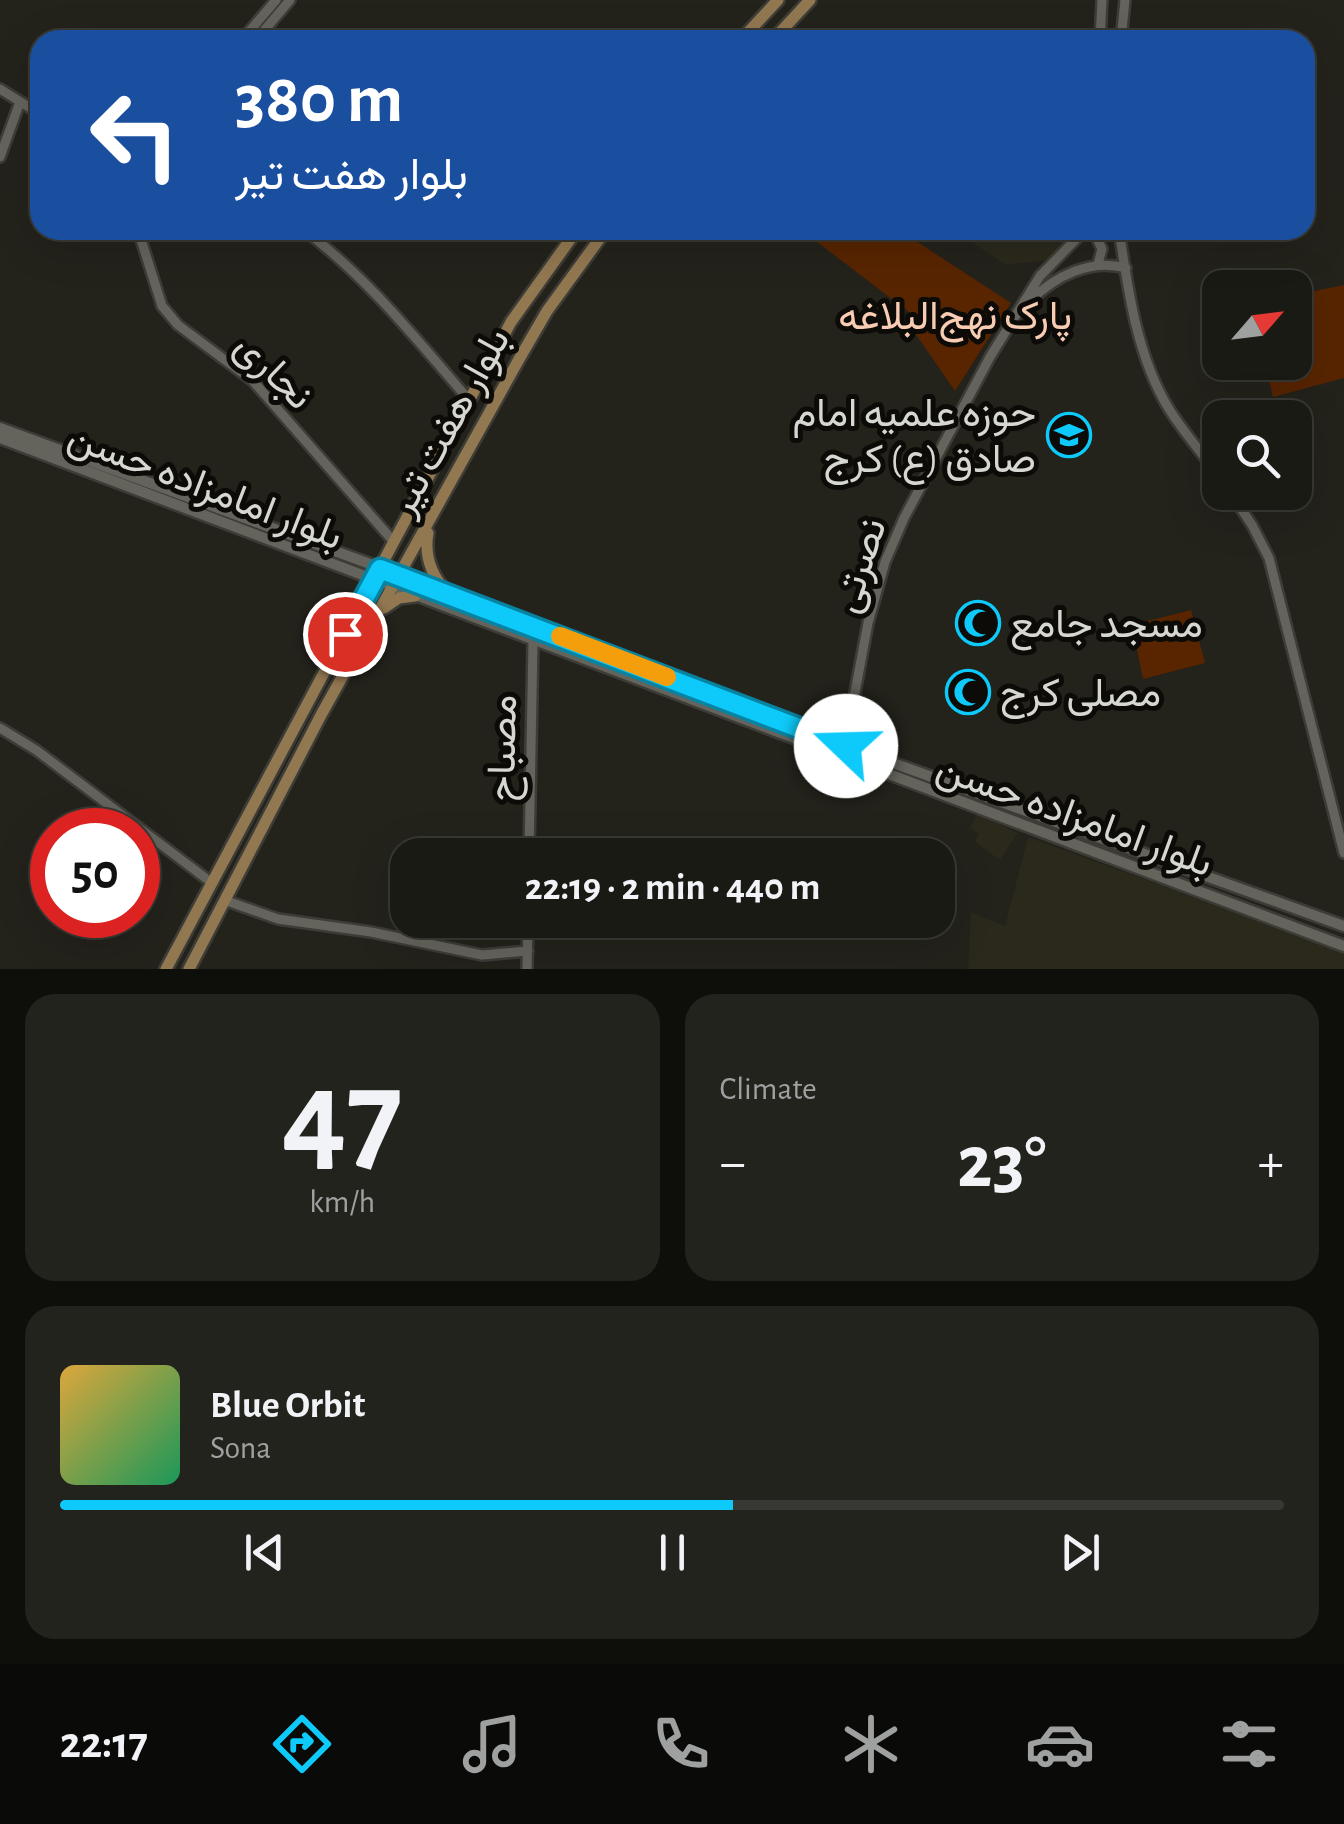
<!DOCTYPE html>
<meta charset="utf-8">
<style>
body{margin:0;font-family:"Alegreya Sans",Vazirmatn,sans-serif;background:#23231d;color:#f1f3f6;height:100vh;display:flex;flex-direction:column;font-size:38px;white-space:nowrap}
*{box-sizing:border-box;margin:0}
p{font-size:32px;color:#9fa1a0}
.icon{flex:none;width:55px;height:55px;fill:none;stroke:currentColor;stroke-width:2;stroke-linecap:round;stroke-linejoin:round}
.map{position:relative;height:969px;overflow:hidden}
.details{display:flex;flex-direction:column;gap:25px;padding:25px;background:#0e0e0b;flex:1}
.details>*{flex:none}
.guide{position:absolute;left:30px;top:30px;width:1285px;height:210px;border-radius:30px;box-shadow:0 10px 40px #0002,0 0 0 2px #383834;background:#1a4fa0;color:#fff;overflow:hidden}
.needle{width:65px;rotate:62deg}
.tools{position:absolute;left:1202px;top:270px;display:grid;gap:20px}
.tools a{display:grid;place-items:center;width:110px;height:110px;border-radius:20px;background:#1a1a14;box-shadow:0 10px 40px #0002,0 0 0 2px #383834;font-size:50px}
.speed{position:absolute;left:30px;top:808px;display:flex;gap:20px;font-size:50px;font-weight:700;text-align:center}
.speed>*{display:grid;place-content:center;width:130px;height:130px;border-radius:50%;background:#1a1a14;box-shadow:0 10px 40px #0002,0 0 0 2px #383834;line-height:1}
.speed .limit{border:15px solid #d22;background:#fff;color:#111}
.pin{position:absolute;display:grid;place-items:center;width:85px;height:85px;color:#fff;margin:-42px;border:5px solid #fff;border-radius:50%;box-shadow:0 2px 10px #0007}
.me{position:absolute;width:110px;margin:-55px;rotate:291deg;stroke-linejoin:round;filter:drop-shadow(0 0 8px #0008)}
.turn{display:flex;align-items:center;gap:35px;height:210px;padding:0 40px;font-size:45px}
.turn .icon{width:130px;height:130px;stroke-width:2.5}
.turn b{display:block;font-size:70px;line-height:85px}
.big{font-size:75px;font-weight:700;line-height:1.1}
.details .widget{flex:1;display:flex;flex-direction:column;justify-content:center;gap:15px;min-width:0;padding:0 35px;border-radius:30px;background:#23231d}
.details .dial{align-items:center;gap:0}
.dial b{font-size:130px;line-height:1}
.song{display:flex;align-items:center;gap:30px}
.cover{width:120px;height:120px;border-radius:15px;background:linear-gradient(135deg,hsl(40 70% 55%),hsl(150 70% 35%))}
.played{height:10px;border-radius:5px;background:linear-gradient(90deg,#0ecafa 55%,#383834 55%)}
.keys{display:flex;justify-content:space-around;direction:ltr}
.heat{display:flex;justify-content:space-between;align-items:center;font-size:55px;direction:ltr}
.details .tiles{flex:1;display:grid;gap:25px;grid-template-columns:1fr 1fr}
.widget:last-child{grid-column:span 2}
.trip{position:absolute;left:390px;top:838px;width:565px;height:100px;border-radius:30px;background:#1a1a14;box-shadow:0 10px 40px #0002,0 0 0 2px #383834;font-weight:700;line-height:100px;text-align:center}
.tab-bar{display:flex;height:160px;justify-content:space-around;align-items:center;background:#0a0a08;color:#9fa1a0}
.tab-bar .icon{width:70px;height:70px}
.tab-bar .active{color:#0ecafa}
.tab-bar b{font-size:45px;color:#f1f3f6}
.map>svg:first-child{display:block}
.built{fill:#2b291c}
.green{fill:#582500}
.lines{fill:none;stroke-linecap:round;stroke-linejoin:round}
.tertiary-casing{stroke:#3d3c37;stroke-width:14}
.secondary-casing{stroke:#3d3c37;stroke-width:15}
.primary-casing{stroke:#3d3c37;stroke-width:16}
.tertiary{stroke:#65645c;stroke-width:9}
.secondary{stroke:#65645c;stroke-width:10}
.primary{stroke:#927851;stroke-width:11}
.route-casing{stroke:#0983a2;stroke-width:25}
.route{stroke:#0ecafa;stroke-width:18}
.slow{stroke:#f59e0b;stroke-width:18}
.labels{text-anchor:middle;stroke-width:10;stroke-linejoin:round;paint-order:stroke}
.park-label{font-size:40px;fill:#f8ccb3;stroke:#0c0b08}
.street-label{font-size:40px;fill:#d7d7d2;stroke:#0c0b08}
.poi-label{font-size:40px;fill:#d7d7d2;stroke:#0c0b08;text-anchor:start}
</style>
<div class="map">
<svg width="1344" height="969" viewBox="0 0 1344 969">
<rect width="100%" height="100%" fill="#23221b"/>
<path class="built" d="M955,230h120l-28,30 -42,5z
M977,813l41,20 -18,27 -25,-18 4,-8 -9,-6z
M1028,837l316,115v17h-376l3,-57 34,14z"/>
<path class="green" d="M826,230h73l112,73 -56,88 -45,-65 -1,-14 -92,-70z
M1344,285v93l-71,19 -8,-34 30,-1v-67z
M1191,610l14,53 -62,16 -11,-54z"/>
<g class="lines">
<defs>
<path id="tertiary" d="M242,40l34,-40
M256,40l34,-40
M1100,40l2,-40
M1121,40l4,-40
M0,89l40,25
M0,157l20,-55
M138,230l24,76 16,19 75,56 141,161
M304,230c64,48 113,110 165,170
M1093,230l9,19 -4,15
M1119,230c9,60 18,127 50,179 15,24 35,46 51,69
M1030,301c25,-25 61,-43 96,-33
M1230,492l22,33 17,33 75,295
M0,728l36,22 176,133
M844,751l24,-128 17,-61 19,-44 86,-161 50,-81 45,-46
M529,855l4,-213
M224,900l54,19 93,13 111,23 46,-4
M527,969l1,-49"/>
<path id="secondary" d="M0,428l400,147 446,171 498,180
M0,438l1344,508"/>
<path id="primary" d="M741,40l37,-40
M773,40l37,-40
M428,533c-4,23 3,42 19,59
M384,608l15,-10 16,-2
M166,969l345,-647 66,-92
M189,969l132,-254 197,-354 29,-50 59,-81"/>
</defs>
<use href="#tertiary" class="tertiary-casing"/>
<use href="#secondary" class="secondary-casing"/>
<use href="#primary" class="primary-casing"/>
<use href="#tertiary" class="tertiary"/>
<use href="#secondary" class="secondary"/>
<use href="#primary" class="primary"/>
</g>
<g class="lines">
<defs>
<path id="route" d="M345,634l35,-65 466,177"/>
</defs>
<use href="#route" class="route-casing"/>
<use href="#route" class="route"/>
<path class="slow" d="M560,636l107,41"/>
</g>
<defs>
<symbol id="university-ring" viewBox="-11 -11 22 22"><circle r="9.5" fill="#0c0b08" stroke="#0ecafa" stroke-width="1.5"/><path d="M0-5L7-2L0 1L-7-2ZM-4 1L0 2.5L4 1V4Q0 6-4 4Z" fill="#0ecafa"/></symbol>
<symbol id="mosque-ring" viewBox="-11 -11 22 22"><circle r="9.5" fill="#0c0b08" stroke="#0ecafa" stroke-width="1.5"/><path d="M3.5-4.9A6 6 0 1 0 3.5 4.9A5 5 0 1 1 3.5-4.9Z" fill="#0ecafa"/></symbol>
</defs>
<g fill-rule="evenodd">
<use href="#university-ring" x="1044" y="410" width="50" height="50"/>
<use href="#mosque-ring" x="953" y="598" width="50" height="50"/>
<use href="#mosque-ring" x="943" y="667" width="50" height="50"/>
</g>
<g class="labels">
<g class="park-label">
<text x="955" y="329">پارک نهج‌البلاغه</text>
</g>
<g class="street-label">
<text transform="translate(275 370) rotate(44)" y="14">نجاری</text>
<text transform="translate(448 421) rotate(-61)" y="14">بلوار هفت تیر</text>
<text transform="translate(206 485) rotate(21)" y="14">بلوار امامزاده حسن</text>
<text transform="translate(858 565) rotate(-72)" y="14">نصرتی</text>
<text transform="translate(501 748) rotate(-89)" y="14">مصباح</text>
<text transform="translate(1075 814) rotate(20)" y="14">بلوار امامزاده حسن</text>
</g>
<g class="poi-label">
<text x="1036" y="426" text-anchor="end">حوزه علمیه امام<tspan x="1036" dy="46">صادق (ع) کرج</tspan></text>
<text x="1010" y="637">مسجد جامع</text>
<text x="1000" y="706">مصلی کرج</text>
</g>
</g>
</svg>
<div class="tools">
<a><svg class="needle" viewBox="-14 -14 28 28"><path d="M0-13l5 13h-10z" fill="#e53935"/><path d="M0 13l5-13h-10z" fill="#9fa1a0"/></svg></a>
<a><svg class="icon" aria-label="search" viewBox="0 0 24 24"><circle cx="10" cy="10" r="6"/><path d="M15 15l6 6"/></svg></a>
</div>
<div class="speed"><div class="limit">50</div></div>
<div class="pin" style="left:345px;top:634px;background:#d93025"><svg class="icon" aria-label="arrive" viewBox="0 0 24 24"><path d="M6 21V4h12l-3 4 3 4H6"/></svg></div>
<svg class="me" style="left:846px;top:746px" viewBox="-20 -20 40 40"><circle r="19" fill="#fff"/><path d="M0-13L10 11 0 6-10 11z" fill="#0ecafa"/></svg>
<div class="trip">22:19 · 2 min · 440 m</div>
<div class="guide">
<div class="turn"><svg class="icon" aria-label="left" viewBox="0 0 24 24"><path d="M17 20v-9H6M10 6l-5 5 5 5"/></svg><div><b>380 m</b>بلوار هفت تیر</div></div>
</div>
</div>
<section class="details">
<div class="tiles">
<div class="widget dial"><b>47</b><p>km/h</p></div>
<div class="widget"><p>Climate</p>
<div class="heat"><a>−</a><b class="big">23°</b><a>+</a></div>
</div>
<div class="widget">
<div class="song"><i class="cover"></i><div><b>Blue Orbit</b><p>Sona</p></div></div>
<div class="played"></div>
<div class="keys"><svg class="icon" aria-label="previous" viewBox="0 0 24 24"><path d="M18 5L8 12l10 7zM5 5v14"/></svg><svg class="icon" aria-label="pause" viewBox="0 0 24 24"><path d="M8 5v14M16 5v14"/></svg><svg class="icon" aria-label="next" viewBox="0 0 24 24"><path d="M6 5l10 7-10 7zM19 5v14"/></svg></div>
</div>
</div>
</section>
<nav class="tab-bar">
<b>22:17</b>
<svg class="icon active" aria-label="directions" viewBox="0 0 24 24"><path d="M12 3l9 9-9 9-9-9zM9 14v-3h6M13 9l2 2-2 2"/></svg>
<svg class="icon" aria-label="music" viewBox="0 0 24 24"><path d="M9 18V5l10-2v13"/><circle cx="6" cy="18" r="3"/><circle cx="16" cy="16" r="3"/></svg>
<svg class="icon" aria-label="phone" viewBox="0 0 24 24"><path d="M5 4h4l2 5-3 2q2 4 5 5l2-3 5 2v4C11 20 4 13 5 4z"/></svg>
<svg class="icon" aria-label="climate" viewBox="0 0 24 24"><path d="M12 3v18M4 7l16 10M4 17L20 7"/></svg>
<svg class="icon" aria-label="car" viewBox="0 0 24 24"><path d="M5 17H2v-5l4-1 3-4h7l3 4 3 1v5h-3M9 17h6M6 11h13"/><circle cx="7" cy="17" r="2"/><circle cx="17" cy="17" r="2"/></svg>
<svg class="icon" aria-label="filters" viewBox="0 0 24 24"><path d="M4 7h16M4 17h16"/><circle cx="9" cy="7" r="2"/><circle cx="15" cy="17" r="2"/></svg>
</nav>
